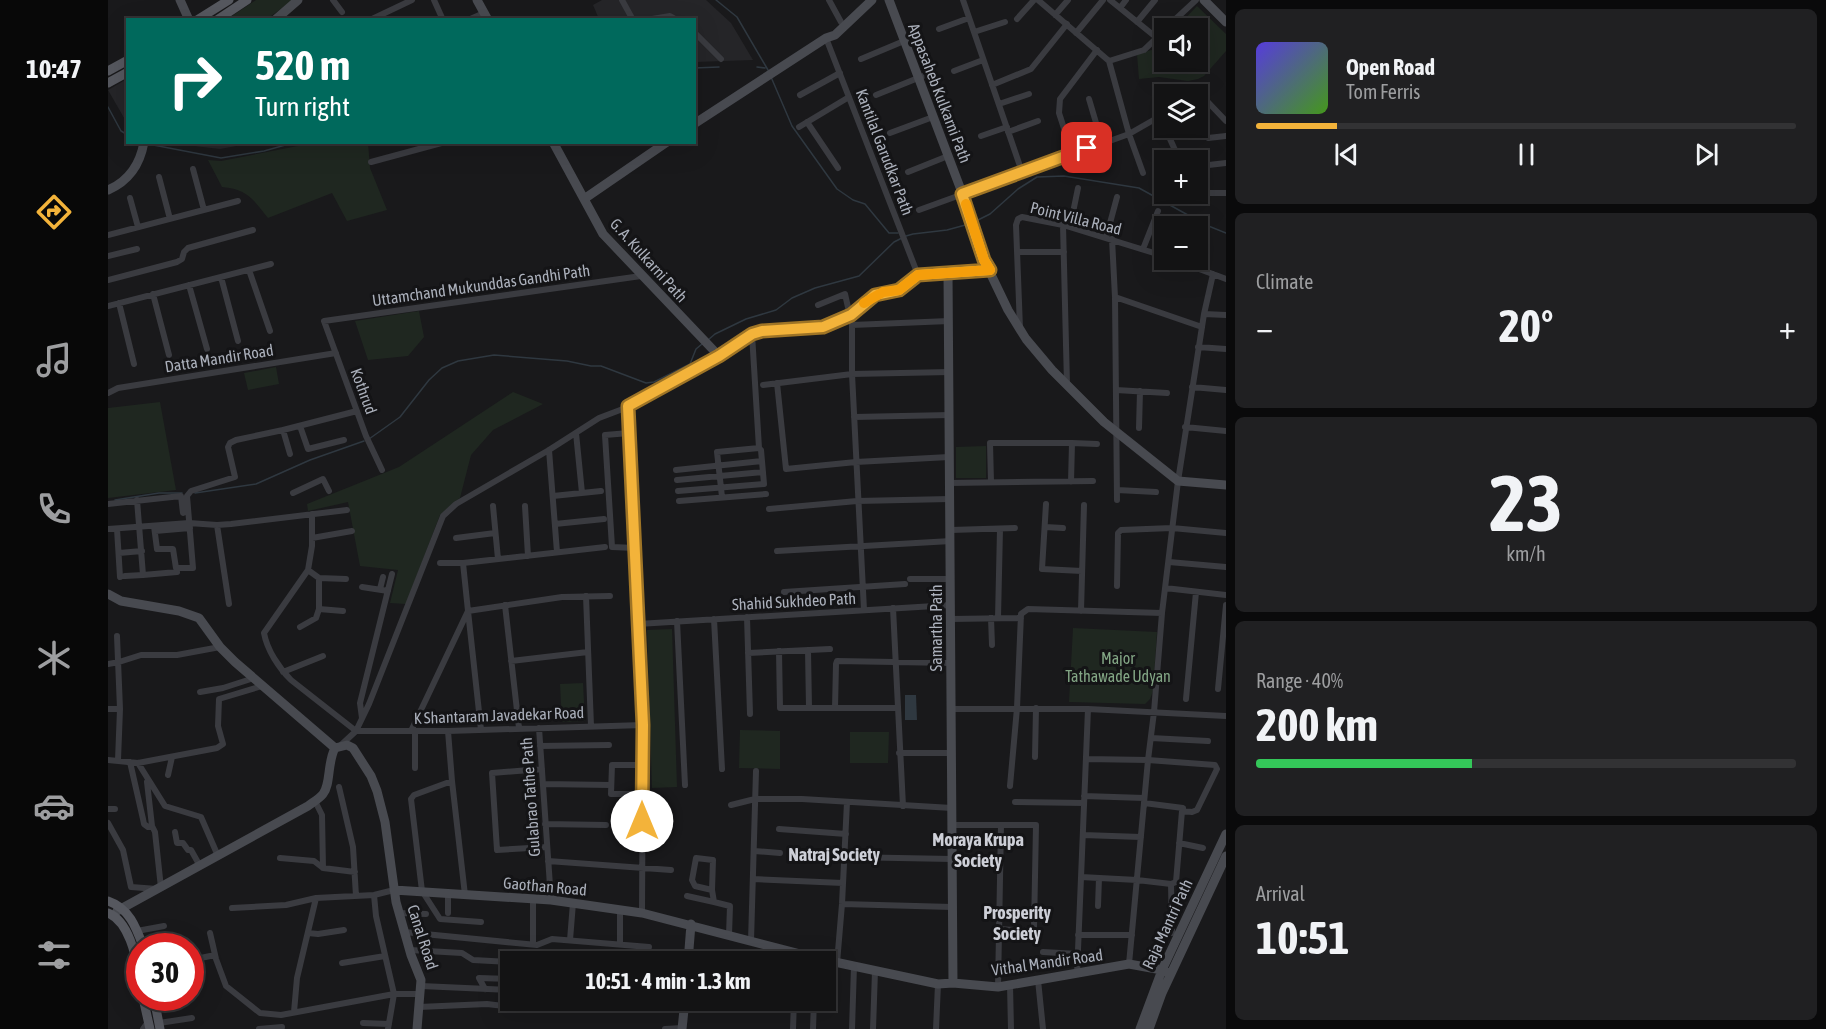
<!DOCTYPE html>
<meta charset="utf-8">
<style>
body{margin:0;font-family:"Asap Condensed",sans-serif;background:#202022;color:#f1f3f6;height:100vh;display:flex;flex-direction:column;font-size:22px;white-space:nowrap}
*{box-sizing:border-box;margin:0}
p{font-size:20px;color:#9d9ea0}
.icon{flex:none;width:33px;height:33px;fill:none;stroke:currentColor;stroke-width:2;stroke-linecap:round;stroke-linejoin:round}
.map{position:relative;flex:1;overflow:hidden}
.side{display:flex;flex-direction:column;gap:9px;padding:9px;background:#0a0a0b;width:600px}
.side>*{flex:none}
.guide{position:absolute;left:18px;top:18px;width:570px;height:126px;border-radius:0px;box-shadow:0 6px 24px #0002,0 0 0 2px #323234;background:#00695c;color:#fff;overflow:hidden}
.buttons{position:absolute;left:1046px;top:18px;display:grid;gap:12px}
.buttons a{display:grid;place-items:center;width:54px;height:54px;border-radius:0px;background:#131314;box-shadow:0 6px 24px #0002,0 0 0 2px #323234;font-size:30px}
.speed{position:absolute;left:18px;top:933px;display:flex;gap:12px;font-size:30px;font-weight:700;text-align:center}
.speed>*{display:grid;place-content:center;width:78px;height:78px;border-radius:50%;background:#131314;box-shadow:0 6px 24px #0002,0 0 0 2px #323234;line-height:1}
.speed .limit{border:9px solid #d22;background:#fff;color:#111}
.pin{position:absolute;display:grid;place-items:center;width:51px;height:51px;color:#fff;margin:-26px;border-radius:12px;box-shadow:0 3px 9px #0006}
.me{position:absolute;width:66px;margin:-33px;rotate:0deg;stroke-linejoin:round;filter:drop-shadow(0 0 4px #0008)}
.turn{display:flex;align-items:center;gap:21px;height:126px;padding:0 30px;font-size:27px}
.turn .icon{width:78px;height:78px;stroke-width:2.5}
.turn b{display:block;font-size:42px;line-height:51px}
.big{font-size:45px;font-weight:700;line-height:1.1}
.side .widget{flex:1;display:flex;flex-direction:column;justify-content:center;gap:9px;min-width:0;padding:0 21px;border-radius:9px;background:#202022}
.side .dial{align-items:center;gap:0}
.dial b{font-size:78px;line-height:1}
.song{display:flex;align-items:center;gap:18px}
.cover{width:72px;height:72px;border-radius:9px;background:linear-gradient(135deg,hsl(250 70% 55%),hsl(100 70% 35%))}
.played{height:6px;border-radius:3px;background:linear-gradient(90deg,#f3b33a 15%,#323234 15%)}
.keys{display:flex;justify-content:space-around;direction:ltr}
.heat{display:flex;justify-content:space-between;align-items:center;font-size:33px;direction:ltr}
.charge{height:9px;border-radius:4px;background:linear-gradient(90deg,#34c759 40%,#323234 0)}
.trip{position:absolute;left:392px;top:951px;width:336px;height:60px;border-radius:0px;background:#131314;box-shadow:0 6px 24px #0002,0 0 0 2px #323234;font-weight:700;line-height:60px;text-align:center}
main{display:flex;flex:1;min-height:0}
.tabs{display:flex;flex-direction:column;width:108px;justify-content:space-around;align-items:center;background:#080808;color:#9d9ea0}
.tabs .icon{width:42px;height:42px}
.tabs .on{color:#f3b33a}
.tabs b{font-size:27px;color:#f1f3f6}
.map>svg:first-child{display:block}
.built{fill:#252528}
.green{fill:#1f2720}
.water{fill:#2f3840}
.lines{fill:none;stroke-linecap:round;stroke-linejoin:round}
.stream{stroke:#2f3840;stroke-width:1.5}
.street{stroke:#3a3b40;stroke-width:6}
.secondary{stroke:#484a50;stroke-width:9}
.primary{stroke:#56585f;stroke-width:9}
.route-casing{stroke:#9e7426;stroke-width:15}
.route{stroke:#f3b33a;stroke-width:10}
.slow{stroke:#f59e0b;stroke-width:10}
.labels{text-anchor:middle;stroke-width:6;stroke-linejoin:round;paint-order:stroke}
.street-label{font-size:16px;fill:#abb0bb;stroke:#141416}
.park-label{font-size:16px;fill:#83a685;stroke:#141416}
.neighbourhood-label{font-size:18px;font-weight:bold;fill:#cdcfd7;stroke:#141416}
</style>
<main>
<nav class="tabs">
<b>10:47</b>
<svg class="icon on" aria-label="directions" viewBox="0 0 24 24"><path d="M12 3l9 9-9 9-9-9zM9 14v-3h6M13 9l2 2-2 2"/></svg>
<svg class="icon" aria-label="music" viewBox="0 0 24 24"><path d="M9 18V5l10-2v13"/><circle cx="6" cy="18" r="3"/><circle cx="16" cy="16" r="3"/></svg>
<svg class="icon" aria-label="phone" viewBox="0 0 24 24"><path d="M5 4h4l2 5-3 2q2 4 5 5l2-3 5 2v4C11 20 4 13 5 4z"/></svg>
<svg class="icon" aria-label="climate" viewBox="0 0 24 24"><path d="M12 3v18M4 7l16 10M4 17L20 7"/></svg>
<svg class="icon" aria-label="car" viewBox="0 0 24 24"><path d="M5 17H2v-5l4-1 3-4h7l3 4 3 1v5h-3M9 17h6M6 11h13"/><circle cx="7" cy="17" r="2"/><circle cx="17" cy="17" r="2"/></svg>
<svg class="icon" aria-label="filters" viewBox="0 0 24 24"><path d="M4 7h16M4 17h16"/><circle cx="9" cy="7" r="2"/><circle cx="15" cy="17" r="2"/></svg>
</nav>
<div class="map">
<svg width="1118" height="1029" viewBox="0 0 1118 1029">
<rect width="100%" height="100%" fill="#19191b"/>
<path class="built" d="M494,0h104l25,23 22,37 -58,2 -1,-42 -95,-1 -6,-14z
M19,79v44l-19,-33z
M60,143h85l-33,6z"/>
<path class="green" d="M148,0h37l-26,19 -41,1z
M1089,6l29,28v17l-22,25 -6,3 -10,2 -29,-4 -20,2 -2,-25 18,-5 9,-8v21h33v-34h-21z
M205,143h55l2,25 17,42 -40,11 -15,-28 -64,25c-15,-19 -21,-29 -46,-31l-14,-27 13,1z
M311,311l5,26 -16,19 -40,4 -13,-39z
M168,367l3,17 -31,6 -4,-17z
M405,392l30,12 -50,26 -22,25 -11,43 -20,17 -34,89 -16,-1 8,-33 -38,-4 -12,-64 -40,9 -1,-7 92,-37z
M52,402l16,88 -68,8v-90z
M878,446v32h-30v-31z
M965,628l84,4 -4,59 -3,8 -5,5 -76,-2z
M564,629l5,158 -25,1 -5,-158z
M475,683l2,38 -23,1 -2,-38z
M632,730l40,1v38l-41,-1z
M742,732h39l-1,31h-38z"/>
<path class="water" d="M797,695h11l1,25h-12z"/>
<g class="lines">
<path class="stream" d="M608,0l21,17 31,53
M649,67l8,1
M586,68l25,-1
M663,77l21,49 45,63 16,11 12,4 24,29h9
M0,107l13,24 7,4
M40,144l73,14 43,-7 32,-9
M868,221l14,-7 28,-25 19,-12 27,-1 75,12 67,37 20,8
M798,236l7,-2 34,-4 22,-6
M600,340l7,-6 31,-15 30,-9 16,-12 23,-10 44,-12 35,-34 8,-4
M261,439l31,-22 29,-37 13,-12 16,-7 36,-6 73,6 24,5h10l45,17 8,-1 36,-18 6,-15 6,-5
M87,493l61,-9 54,-24 54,-19
M7,500l44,-7h23"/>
<path class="street" d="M225,0l9,12
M326,0l9,20
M514,0l11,20
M721,0l12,22
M855,0l59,172
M930,0l71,61 35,-11 20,-19
M1002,0l47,38
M1012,8l6,-8
M947,15l13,-15
M909,19l17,-19
M262,20l42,-20
M360,20l16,-7
M538,20l24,-4 7,4
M1029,22l18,-22
M1058,28l30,-28
M831,29l30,-11
M586,32l27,27
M866,32l31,-10
M968,33l27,-33
M718,38l92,237
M753,59l43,-18
M1001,61l20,73 14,39
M846,71l29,-11
M884,85l39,-16 36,-45
M692,95l40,-22
M768,95l47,-19
M1089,96l8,3 21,22
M981,99l13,44
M891,104l30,-10
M699,122l31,46
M691,127l50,-30
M1057,128l10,22
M900,132l30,-11
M782,133l43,-16
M873,136l26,-9
M1100,138l18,-2
M964,153l-13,-40 1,-14 37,-49
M263,162l74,-20
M1092,166l26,-3
M85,169l11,41
M800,172l40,-16
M51,177l11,42
M1090,193h28
M22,198l8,29
M811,210l210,-76 35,-20
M955,225l4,159
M962,227l8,-39
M0,235l130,-34
M998,238l11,-41
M1004,239l3,58 2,203
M1035,249l15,-38
M909,252h47
M0,256l29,-7
M1067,260l51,19
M141,270l21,61
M113,277l17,64
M0,280l69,-18 5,-3 2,-7 4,-4 65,-18
M81,285l18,64
M45,294l16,61
M1007,297l87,30
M11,303l15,61
M710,305l27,-11 7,31v49l12,236
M0,306l163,-42
M1096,314l22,1
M744,325l97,-4
M912,328l-4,-103 2,-6 4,-2 41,8 101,31
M1090,347l28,2
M669,383l9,86 70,-7 93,-5
M655,385l89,-11 98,-2
M1084,387l34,3
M1008,390l51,3
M0,393l10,-5 218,-35
M520,407l15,318 -1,188
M746,417l96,-2
M192,426l8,23 36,-9
M1077,427l41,4
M1031,428l1,-37
M175,430l7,24
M468,433l6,60
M521,433l-24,2 7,112 23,1
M964,443l25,1
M441,450l8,102
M274,470l-16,-34 -42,-115 317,-45
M568,470l86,-9
M569,480l86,-8
M883,482l-1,-39h82l-1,39
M841,483l144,-2
M1009,490l39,2
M570,491l86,-7 -3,-34 -2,-2
M185,493l30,-14 6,12
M445,496l48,-5
M614,497l-5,-45 42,-4 -7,-114
M29,500l6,75 34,-3
M571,501l87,-7
M0,504l73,-8 2,17
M938,504l-4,65 40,2
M385,506l5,53
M417,506l3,50
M661,509l88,-8 93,-2
M204,514v32l-4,24 -44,63c3,17 15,35 27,47l65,51h92l195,-6
M447,524l49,-5
M109,525l12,79
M46,526l3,23h16l3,19h17l-6,-72 4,-5 44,-14 -7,-30 2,-4 6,-3 47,-10 74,-19
M937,527l18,1
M0,529l81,-6 28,2 14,-1 116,-14
M9,529l3,48
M843,530l64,-2
M47,531l35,-3
M204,538l40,-7
M348,538l39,-5
M669,551l174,-10
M11,553l23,-2
M1061,562l57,5
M332,563h23l142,-16
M17,576l18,-1
M211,578l27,1
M802,579h41
M1009,586l1,-53 3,-3 51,-2 54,5
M254,587l26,4
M1057,588l61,7
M272,589l3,-12
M676,592l121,-8
M478,596l5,130
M397,605l14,123
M785,608l10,198
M211,609l24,2
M973,611l3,-106
M639,617l3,97
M883,618l1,27
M890,618l2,-89
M606,619l8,150
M843,619l70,-1
M569,621l8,164
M530,624l313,-19
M192,627l16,-9 3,-9v-31l-11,-8
M9,636l3,73 -2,51
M700,650l1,58
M671,651l1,57h117
M640,653l82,-4
M403,661l77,-9
M0,664l11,-2 22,-7h36l43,-8
M175,672l40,-16
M1110,689l8,-84
M92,692l23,-4 31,-10
M1078,699l10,-107
M727,708l1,-44 1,-3 114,2
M0,709h12
M843,709h137l138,7
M254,718l-2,-15 32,-129
M431,728l12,172
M373,730l-13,-119 94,-14 48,-1
M303,731l57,-120 -5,-48
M340,731l4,50 13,114
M1043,738l57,3
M233,745l15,-14 13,-27 74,-188 13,-12 93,-54 50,-32 29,-11 91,-51
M432,746l69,-1
M791,753h53
M927,757l1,-49
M978,759l62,1 67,5 2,4 -20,41 -5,2 -10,-1 1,-3 -39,-5v3
M0,760l30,3 79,-15 6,-4 -5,-18 1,-27 43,-13
M22,762l13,57 1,5 4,3 4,-1 -5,-44
M30,763l27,43 36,11 17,39
M307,768v-37
M434,769l-50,4 5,77 50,-3
M60,775l4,-18
M344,781l-38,14 -3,4 11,92 18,28 41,3
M435,784l68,1
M902,786l7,-78 4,-94 7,-5 134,4
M231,787l14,60 3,49
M535,794h-32l1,-29h31
M976,796l60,2
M207,801l7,14 1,53
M907,802l69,1
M623,805l24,-6h47l150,9
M0,809h7
M0,823l15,27 8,37 26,2
M437,824l61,1
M844,825h84l-2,103 -2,3 -33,-2
M44,826l3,6 6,56
M671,829l67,5
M67,832l2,11h6l5,7h3l9,16
M975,835l58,2
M1071,843l24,5
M646,851l26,2
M737,857l107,2
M172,858l34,3 9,7 32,4
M440,861l123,9
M973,877l56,3 34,4 5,-2 6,-71
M645,879l90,4
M1063,884l1,49
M604,890l1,-30 -17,-2 -4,22 3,6 17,4 2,12 16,4 -1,29
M266,895l2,21 18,78 -6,35
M579,896l27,6
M734,904l110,3
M990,906l1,-28
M124,908l54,-3 30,-7 58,-3 20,-5
M291,913l27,1
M340,913v-20
M29,931l27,-5
M296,932l133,13 15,-6 97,8
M102,933l6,26 10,27 34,27 21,2 113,-21h26
M200,933l10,1 26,-4
M970,935h54
M462,940l3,-37
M643,941l5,-170
M425,944v-45
M512,944v-34
M302,950l52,3 11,7 37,2
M935,952l35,2
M430,953l150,8
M687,962v-10
M234,963l43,-7
M729,963l5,-59 5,-102
M1021,964l19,-204 6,-48 8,-99 16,-132 26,-167 9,-40
M82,965l1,-5 24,-5
M969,974l11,-265
M930,980l5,49
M902,985l1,44
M313,986l89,4
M890,987l3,-162
M377,989l-6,-11 31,1
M82,991l5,-1
M311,1007l68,-3 26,3 37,-2 134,2
M186,1012l3,-34 19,-80
M51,1023l33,-5
M255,1023l26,1
M35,1029l5,-7
M151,1029l23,-2
M557,1029l17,-1
M685,1029l1,-29
M705,1029l1,-29
M744,1029l2,-63
M765,1029l2,-58
M828,1029l2,-45"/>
<path class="secondary" d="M72,0l9,20
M369,0l11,20
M781,0l72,190 23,70 24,50 18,29 26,31 52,52 74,59 48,4
M1096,0l22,22
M167,20l23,-20
M586,124l132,-86 9,-3 37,-35
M445,142l50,92 116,122 33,-22 10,-3 61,-4 22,-9 30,-23 24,-5 19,-15 72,-5
M0,190c21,-9 32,-25 36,-48
M476,199l83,-57
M840,273l5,710
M0,594l13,7 58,10 20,7 21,29 15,15 100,86
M227,748l12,-3 6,3 18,28 6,15 8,31 11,80 15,53 10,25 -4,49
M286,890l157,10 91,13 174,45 122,26 15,-1 45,4 131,-23 33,6 9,4
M9,911l191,-105c5,-4 11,-7 15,-12 8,-10 4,-31 12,-46
M580,962l3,-38
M574,1029l3,-29
M1032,1029l22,-59 64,-136
M1041,1029l13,-36 64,-137"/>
<path class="primary" d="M89,20l32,-20
M109,20l30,-20
M0,71l20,-11
M0,83l20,-11
M0,901c21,7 28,26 35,45
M0,913c21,8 28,44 32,64
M35,998l7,31
M46,998l6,31"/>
</g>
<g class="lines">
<defs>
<path id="route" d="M534,821l1,-96 -15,-319 91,-50 33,-22 10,-3 61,-4 28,-12 24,-20 24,-5 19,-15 72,-5 -6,-10 -22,-66 125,-46"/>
</defs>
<use href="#route" class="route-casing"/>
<use href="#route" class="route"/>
<path class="slow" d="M756,303l19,-11 16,-2 19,-15 72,-5 -6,-10 -18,-56"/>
</g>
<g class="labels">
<g class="street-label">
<text transform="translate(832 93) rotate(69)" y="6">Appasaheb Kulkarni Path</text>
<text transform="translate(777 152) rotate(69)" y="6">Kantilal Garudkar Path</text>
<text transform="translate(968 218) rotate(14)" y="6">Point Villa Road</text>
<text transform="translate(541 260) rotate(48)" y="6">G. A. Kulkarni Path</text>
<text transform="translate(373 285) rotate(-8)" y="6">Uttamchand Mukunddas Gandhi Path</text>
<text transform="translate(111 358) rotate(-9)" y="6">Datta Mandir Road</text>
<text transform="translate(256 391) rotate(70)" y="6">Kothrud</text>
<text transform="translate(686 601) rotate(-3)" y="6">Shahid Sukhdeo Path</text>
<text transform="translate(828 628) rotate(-90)" y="6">Samartha Path</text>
<text transform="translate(391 715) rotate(-2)" y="6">K Shantaram Javadekar Road</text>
<text transform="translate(422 797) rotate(-94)" y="6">Gulabrao Tathe Path</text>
<text transform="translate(437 886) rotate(5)" y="6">Gaothan Road</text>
<text transform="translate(1059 924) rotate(-65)" y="6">Raja Mantri Path</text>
<text transform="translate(315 937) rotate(72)" y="6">Canal Road</text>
<text transform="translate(939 962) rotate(-8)" y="6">Vithal Mandir Road</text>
</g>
<g class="park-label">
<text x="1010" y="664">Major<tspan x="1010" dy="18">Tathawade Udyan</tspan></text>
</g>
<g class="neighbourhood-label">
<text x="870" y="846">Moraya Krupa<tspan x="870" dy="21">Society</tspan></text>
<text x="726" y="861">Natraj Society</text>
<text x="909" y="919">Prosperity<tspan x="909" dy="21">Society</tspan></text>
</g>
</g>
</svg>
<div class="buttons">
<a><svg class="icon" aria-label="sound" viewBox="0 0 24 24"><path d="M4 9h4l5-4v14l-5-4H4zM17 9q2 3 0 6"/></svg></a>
<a><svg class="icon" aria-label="layers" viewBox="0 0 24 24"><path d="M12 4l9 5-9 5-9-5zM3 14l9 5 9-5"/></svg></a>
<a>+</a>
<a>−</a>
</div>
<div class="speed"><div class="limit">30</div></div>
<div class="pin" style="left:979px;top:148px;background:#d93025"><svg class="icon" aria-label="arrive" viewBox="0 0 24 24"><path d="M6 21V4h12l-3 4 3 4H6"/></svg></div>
<svg class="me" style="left:534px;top:821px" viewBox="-20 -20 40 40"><circle r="19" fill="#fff"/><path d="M0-13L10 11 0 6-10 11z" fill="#f3b33a"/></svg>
<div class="trip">10:51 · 4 min · 1.3 km</div>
<div class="guide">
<div class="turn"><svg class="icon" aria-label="right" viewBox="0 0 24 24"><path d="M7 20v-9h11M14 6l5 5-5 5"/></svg><div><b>520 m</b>Turn right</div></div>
</div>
</div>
<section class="side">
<div class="widget">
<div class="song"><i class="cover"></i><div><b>Open Road</b><p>Tom Ferris</p></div></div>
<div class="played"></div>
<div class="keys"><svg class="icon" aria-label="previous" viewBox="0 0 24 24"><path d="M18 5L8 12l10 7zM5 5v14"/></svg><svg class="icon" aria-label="pause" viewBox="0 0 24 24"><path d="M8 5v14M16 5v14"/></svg><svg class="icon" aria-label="next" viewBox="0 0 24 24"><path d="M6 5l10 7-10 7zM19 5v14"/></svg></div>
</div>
<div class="widget"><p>Climate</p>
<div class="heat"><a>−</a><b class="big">20°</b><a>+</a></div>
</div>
<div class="widget dial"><b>23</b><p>km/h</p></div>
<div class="widget"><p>Range · 40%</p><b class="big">200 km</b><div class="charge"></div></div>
<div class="widget"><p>Arrival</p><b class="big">10:51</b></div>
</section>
</main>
